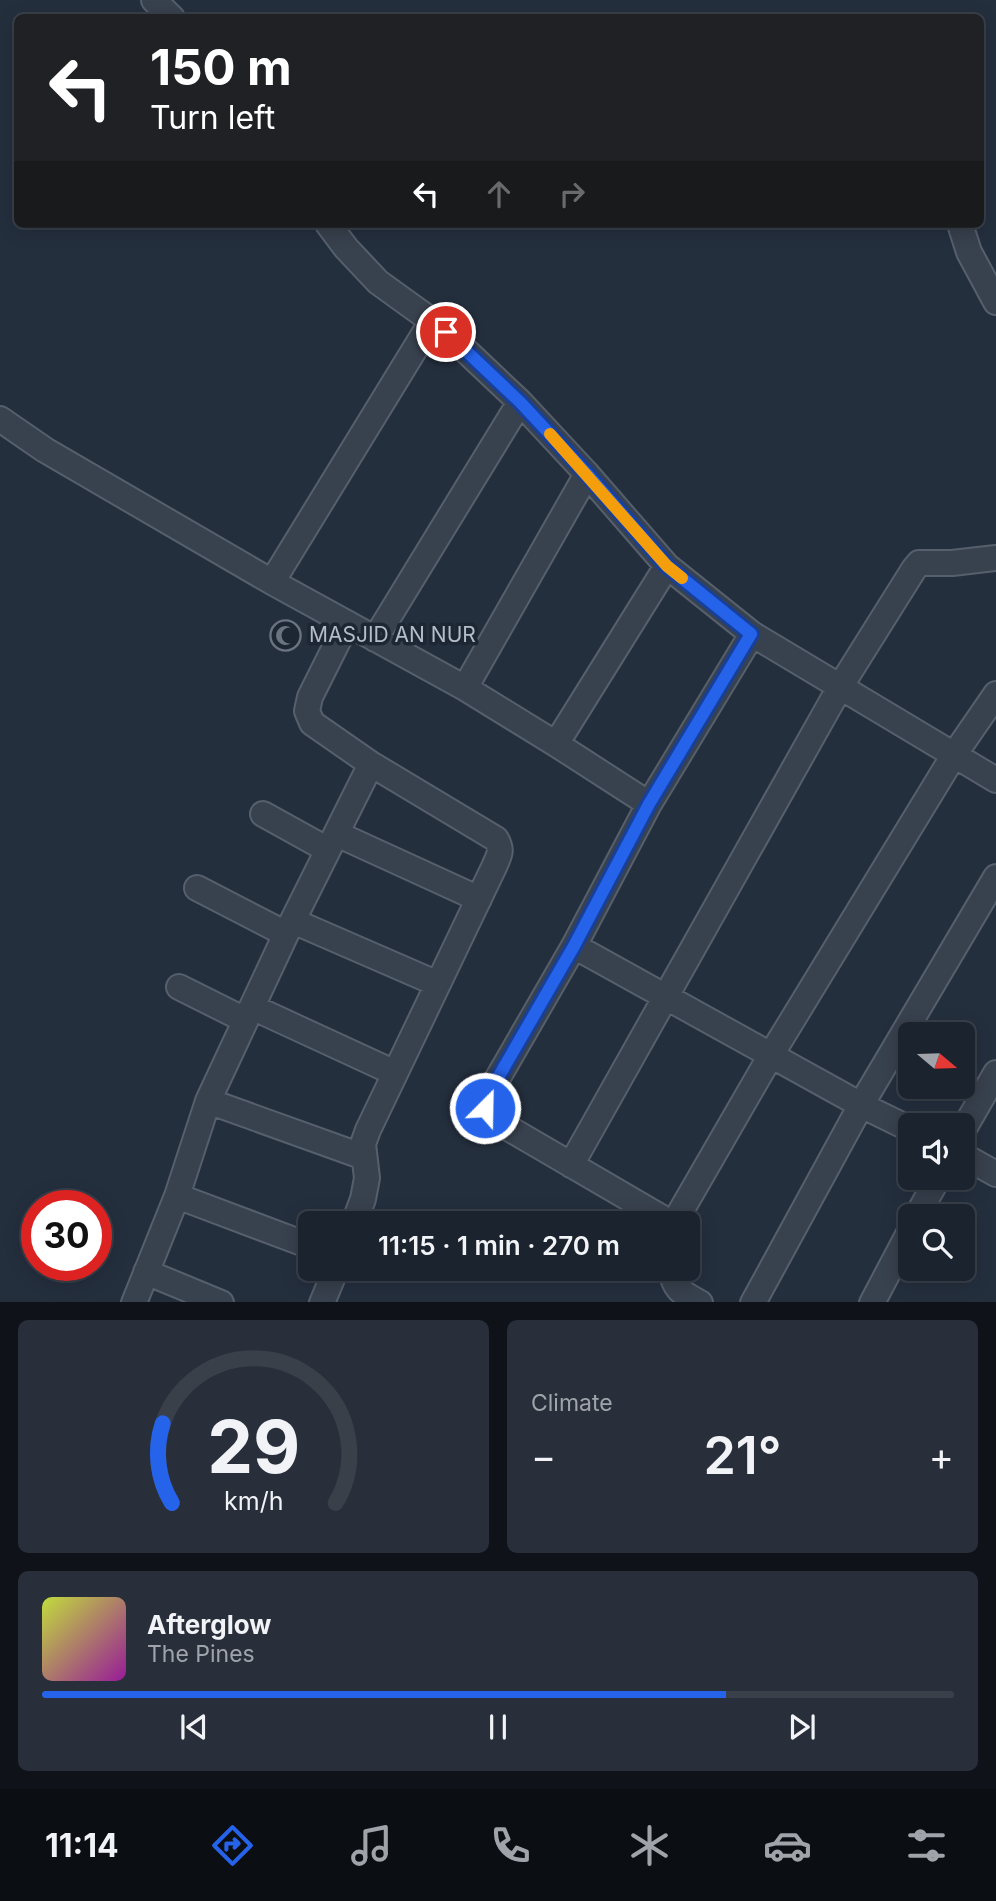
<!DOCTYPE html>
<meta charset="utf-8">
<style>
body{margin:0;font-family:Inter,sans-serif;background:#282f3a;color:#f1f3f6;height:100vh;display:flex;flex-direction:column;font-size:26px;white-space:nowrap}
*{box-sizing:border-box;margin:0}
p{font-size:23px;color:#a0a4aa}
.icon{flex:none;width:38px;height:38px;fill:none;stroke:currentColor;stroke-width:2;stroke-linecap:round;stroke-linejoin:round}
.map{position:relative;height:1302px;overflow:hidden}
.drawer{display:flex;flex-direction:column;gap:18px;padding:18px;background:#0f1319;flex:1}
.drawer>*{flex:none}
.hud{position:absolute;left:14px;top:14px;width:970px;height:214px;border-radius:10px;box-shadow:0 4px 18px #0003,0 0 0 2px #39404a;background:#202124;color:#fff;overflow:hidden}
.needle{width:46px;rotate:109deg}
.fabs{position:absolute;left:898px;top:1022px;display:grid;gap:14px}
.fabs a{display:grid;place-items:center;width:77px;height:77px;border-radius:10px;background:#1b232e;box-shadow:0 4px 18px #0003,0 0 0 2px #39404a;font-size:35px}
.speed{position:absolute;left:21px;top:1190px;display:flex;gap:14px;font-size:35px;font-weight:700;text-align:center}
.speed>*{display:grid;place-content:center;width:91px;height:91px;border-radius:50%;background:#1b232e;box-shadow:0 4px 18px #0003,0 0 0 2px #39404a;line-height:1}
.speed .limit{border:10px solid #d22;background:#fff;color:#111}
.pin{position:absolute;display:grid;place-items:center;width:60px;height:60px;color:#fff;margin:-30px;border:4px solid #fff;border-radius:50%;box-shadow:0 2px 7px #0007}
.me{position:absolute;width:77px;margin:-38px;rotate:23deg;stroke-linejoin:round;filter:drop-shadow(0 0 5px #0008)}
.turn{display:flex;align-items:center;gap:24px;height:147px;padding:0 21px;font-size:32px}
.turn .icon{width:91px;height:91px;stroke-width:2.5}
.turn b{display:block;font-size:49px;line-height:60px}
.lanes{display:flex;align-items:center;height:66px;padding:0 21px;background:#0003;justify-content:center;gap:35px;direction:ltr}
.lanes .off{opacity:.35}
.big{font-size:52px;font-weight:600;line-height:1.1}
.drawer .widget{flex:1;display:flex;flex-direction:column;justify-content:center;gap:10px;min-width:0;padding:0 24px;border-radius:10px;background:#282f3a}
.drawer .dial{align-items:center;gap:0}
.dial svg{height:182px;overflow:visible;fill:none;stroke:#39404a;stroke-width:7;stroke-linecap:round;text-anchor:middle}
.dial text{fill:#f1f3f6;stroke:none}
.song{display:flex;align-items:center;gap:21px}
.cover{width:84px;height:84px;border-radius:10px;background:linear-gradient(135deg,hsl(70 70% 55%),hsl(300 70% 35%))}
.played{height:7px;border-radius:4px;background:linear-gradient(90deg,#2563eb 75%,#39404a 75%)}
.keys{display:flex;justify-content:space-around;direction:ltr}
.heat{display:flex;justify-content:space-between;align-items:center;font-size:38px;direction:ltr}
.drawer .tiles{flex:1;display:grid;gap:18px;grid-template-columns:1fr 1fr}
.widget:last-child{grid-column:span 2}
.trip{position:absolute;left:298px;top:1211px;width:402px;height:70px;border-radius:10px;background:#1b232e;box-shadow:0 4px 18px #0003,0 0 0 2px #39404a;font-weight:600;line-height:70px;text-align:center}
.dock{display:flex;height:112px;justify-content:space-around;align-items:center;background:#0b0e12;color:#a0a4aa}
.dock .icon{width:49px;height:49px}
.dock .on{color:#2563eb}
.dock b{font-size:32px;color:#f1f3f6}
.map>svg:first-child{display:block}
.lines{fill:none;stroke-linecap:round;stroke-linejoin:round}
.minor-casing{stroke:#565f6c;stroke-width:28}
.minor{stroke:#38414e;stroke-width:24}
.route-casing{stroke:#184099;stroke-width:18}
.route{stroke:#2563eb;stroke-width:12}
.slow{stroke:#f59e0b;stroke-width:12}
.labels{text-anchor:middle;stroke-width:7;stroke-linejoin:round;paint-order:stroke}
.poi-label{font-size:21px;fill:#b4bcc9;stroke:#1d2633;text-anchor:start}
</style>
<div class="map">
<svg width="996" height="1303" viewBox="0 0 996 1303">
<rect width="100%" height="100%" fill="#242f3e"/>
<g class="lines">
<defs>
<path id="minor" d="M154,0l18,18
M328,224l18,24 32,34 54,39
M960,224l9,28 27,50
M0,419l45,31 227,132 193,106 91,56 93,60
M272,582l160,-261 14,11 74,70 67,72 80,92 85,68 244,146
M347,623l-37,74 -3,14 5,12 59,41 125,75c7,12 3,16 -2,28l-126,263 -5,14 4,34 -4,21 -9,24
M375,639l145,-237
M465,688l122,-214
M556,744l111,-178
M263,814l65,36
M337,834l142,65
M197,888l89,46
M293,921l145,63
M574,946l287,159 49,24
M179,987l66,33
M252,1007l143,66
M208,1101l156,56
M962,1132l34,-59
M962,1155l34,19
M571,1165l269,-478 74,-118 5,-6h33l44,-5
M177,1196l133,50
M917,1216l21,-38
M671,1223l-180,-105 -6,-10 3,-13 86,-149 75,-142 103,-170
M674,1223l97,-168 183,-300 42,-61
M671,1269c3,21 11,24 29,34
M146,1272l75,31
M134,1303l43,-107 31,-95 78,-167 85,-170
M322,1303l14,-34
M753,1303l108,-198 135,-228
M872,1303l38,-72"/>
</defs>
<use href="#minor" class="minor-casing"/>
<use href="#minor" class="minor"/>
</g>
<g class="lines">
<defs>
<path id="route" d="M446,332l74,70 67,72 80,92 84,68 -102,170 -75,142 -86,149 -3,13"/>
</defs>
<use href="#route" class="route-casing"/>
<use href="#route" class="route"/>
<path class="slow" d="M550,434l117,132 15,12"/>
</g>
<defs>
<symbol id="mosque-ring" viewBox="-11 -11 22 22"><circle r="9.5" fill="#1d2633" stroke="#6b7280" stroke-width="1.5"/><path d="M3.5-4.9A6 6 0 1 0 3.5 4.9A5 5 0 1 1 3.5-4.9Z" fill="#6b7280"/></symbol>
</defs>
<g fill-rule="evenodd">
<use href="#mosque-ring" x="268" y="618" width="35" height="35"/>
</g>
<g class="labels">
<g class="poi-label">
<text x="309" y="642">MASJID AN NUR</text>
</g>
</g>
</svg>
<div class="fabs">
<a><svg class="needle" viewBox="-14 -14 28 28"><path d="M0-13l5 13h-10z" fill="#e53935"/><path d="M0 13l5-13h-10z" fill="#a0a4aa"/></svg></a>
<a><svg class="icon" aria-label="sound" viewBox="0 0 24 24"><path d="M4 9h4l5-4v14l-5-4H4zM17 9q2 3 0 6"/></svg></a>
<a><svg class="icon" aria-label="search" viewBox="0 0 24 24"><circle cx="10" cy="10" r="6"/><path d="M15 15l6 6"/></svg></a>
</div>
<div class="speed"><div class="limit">30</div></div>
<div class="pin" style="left:446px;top:332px;background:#d93025"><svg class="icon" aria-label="arrive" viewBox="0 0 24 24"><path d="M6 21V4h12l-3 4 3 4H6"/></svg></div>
<svg class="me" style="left:485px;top:1108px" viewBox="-20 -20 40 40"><circle r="17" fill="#2563eb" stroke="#fff" stroke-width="3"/><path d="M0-11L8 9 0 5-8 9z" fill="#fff"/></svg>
<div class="trip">11:15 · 1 min · 270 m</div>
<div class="hud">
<div class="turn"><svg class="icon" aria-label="left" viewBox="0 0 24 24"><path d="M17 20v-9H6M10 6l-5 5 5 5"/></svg><div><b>150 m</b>Turn left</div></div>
<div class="lanes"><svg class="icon" aria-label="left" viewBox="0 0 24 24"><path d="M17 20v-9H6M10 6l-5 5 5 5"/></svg><svg class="icon off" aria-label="ahead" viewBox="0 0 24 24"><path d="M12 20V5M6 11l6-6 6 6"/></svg><svg class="icon off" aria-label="right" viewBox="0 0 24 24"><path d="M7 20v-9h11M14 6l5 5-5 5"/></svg></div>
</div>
</div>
<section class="drawer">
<div class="tiles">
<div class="widget dial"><svg viewBox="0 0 100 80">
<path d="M14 69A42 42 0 1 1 86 69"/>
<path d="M14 69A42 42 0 0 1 10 34" stroke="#2563eb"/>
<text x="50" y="56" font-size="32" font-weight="700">29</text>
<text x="50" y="72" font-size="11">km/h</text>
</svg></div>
<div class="widget"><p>Climate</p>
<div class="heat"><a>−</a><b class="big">21°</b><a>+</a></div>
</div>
<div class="widget">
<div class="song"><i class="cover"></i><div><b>Afterglow</b><p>The Pines</p></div></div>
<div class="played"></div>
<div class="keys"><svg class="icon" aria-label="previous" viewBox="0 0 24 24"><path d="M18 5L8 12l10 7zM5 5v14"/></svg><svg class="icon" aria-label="pause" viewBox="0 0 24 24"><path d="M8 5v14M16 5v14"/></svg><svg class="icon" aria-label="next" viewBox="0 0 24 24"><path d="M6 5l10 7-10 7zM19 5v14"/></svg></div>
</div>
</div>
</section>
<nav class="dock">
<b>11:14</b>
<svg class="icon on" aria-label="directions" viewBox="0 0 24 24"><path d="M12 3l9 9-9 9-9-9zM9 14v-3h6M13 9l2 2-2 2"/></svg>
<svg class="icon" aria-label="music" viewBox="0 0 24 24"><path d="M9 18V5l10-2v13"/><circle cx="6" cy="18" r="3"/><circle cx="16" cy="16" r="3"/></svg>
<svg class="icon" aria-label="phone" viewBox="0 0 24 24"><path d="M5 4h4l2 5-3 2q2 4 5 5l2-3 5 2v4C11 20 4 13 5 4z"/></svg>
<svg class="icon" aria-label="climate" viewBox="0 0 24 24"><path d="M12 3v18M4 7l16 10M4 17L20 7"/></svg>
<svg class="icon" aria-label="car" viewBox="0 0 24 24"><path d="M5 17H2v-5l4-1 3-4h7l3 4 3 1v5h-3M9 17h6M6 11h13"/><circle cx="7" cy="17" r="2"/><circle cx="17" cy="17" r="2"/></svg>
<svg class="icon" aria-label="filters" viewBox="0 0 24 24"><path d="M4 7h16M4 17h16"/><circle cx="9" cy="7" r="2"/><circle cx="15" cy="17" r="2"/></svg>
</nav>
